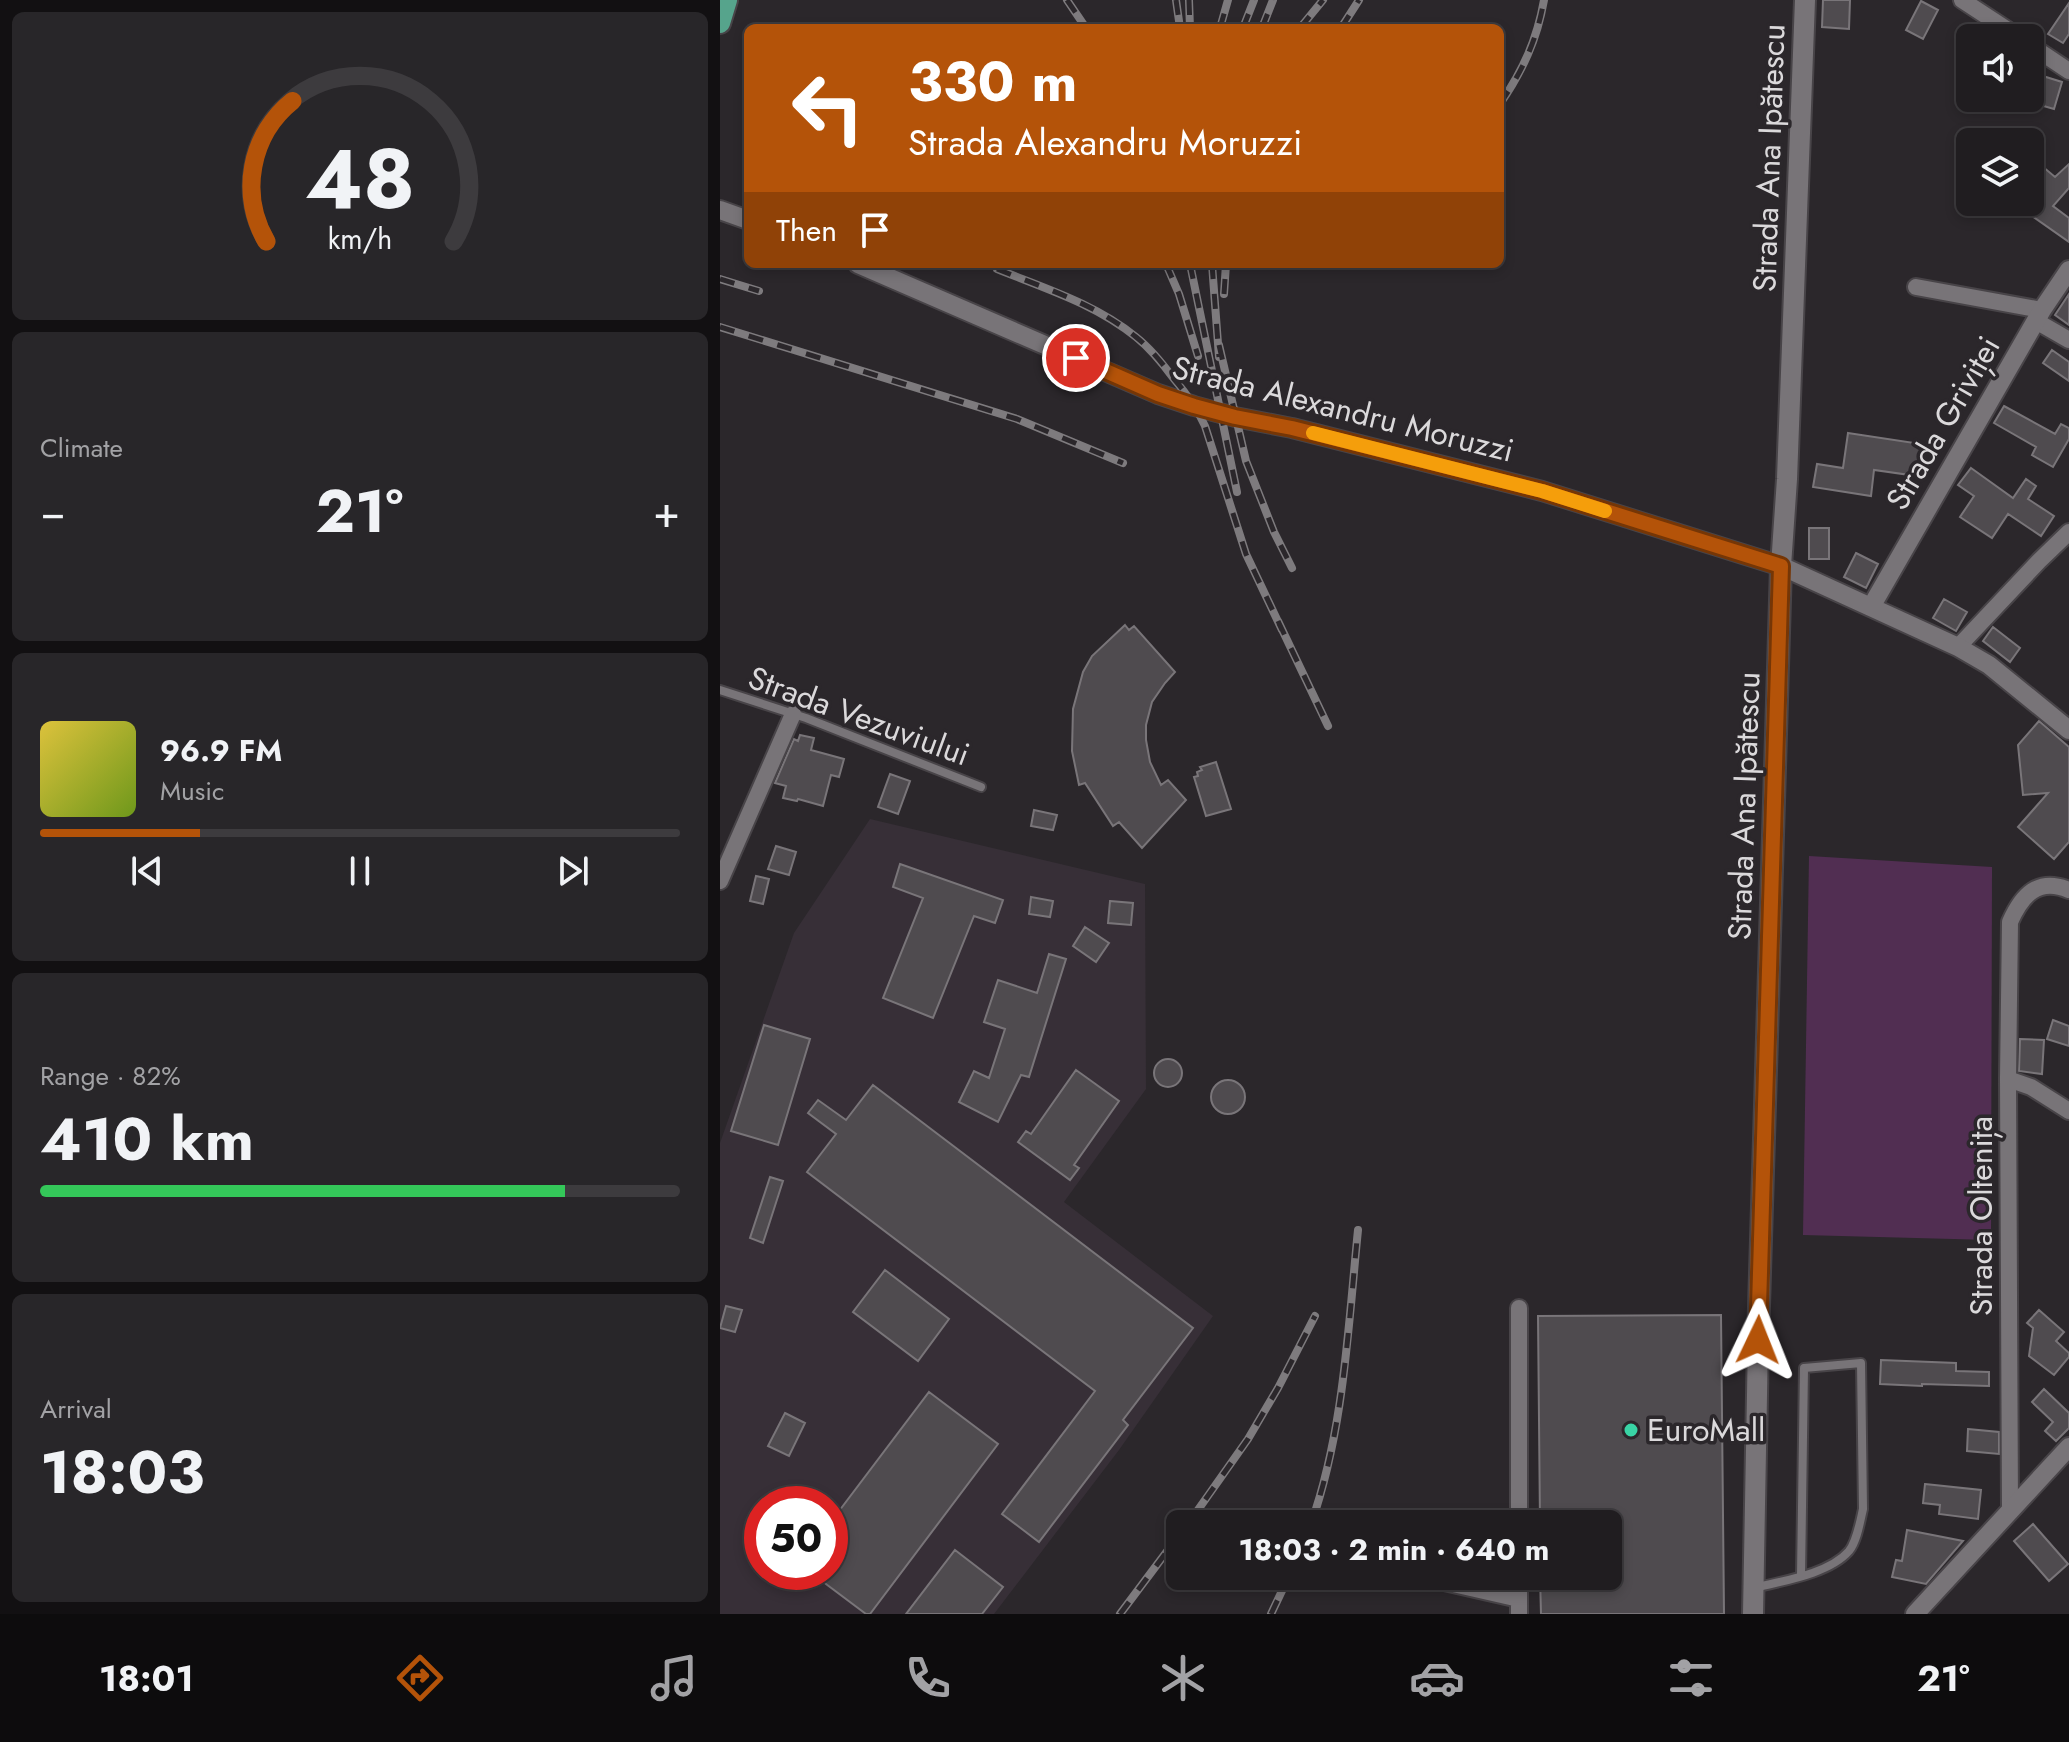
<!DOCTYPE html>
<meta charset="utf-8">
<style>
body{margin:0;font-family:Jost,sans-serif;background:#282629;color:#f1f3f6;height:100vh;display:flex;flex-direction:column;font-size:30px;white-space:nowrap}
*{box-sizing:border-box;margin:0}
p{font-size:26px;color:#a2a2a5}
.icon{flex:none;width:44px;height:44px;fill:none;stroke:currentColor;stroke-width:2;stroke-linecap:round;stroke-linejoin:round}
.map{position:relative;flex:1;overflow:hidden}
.details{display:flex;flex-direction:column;gap:12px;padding:12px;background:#121012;width:720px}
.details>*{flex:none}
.top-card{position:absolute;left:24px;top:24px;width:760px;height:244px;border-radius:12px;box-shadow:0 4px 12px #0003,0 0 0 2px #3d3b3e;background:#b45309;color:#fff;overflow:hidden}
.buttons{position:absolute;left:1236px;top:24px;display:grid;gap:16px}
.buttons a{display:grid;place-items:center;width:88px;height:88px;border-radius:12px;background:#201d20;box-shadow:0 4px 12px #0003,0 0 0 2px #3d3b3e;font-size:40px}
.speed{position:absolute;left:24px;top:1486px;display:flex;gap:16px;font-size:40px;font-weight:700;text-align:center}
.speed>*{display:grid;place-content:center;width:104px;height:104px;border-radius:50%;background:#201d20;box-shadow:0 4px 12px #0003,0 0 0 2px #3d3b3e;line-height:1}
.speed .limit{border:12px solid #d22;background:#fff;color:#111}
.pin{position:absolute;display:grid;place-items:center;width:68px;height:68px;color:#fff;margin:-34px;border:4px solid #fff;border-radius:50%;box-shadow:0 2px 8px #0007}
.me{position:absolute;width:88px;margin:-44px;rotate:2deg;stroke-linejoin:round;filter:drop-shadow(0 0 6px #0008)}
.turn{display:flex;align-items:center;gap:28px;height:168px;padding:0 32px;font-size:36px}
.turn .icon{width:104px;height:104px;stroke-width:2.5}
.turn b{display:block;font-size:56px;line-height:68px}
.then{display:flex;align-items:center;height:76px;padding:0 32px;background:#0003;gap:16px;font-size:30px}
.big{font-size:60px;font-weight:700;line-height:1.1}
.details .widget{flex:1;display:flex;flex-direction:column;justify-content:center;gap:12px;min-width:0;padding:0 28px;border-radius:12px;background:#282629}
.details .dial{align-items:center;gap:0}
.dial svg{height:208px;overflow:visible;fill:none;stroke:#3d3b3e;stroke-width:7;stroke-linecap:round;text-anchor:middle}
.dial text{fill:#f1f3f6;stroke:none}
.song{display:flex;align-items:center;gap:24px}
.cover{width:96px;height:96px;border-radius:12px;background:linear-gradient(135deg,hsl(50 70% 55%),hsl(80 70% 35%))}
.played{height:8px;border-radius:4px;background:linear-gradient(90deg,#b45309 25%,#3d3b3e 25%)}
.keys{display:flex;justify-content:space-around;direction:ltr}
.heat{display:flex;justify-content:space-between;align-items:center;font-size:44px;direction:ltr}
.charge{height:12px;border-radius:6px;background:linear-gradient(90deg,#34c759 82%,#3d3b3e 0)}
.trip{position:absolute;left:446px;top:1510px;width:456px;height:80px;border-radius:12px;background:#201d20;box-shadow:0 4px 12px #0003,0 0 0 2px #3d3b3e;font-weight:700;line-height:80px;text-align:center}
.dock{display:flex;height:128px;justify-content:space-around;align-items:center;background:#0d0c0d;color:#a2a2a5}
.dock .icon{width:56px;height:56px}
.dock .on{color:#b45309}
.dock b{font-size:36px;color:#f1f3f6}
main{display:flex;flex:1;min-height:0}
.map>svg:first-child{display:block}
.built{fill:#372f37;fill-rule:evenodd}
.green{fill:#512e52}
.building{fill:#4f4b4f;stroke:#797579;stroke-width:2}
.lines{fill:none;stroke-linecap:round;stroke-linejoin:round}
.service-casing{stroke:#484448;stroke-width:12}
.minor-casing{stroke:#484448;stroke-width:20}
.tertiary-casing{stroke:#484448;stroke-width:22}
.secondary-casing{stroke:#484448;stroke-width:24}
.primary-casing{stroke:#484448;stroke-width:24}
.service{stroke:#787478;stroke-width:8}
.minor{stroke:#787478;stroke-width:16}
.tertiary{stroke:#787478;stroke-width:18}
.secondary{stroke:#787478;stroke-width:20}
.primary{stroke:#56a48c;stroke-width:20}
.rail-casing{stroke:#7e7b7e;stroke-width:8}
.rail{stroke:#2b272b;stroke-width:5;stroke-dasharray:15;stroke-linecap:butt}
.route-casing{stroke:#753606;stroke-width:20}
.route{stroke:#b45309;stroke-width:14}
.slow{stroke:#f59e0b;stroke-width:14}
.poi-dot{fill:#39d4a5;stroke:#2b272b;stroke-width:3}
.labels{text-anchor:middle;stroke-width:7;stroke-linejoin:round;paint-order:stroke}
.street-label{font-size:32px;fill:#dbd9db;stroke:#2b272b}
.poi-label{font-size:32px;fill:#dbd9db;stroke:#2b272b;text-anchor:start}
</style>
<main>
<section class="details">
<div class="widget dial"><svg viewBox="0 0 100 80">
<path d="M14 69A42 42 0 1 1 86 69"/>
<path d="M14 69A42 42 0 0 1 24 15" stroke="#b45309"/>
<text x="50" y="56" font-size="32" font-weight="700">48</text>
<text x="50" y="72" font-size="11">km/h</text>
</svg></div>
<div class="widget"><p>Climate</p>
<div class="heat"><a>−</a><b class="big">21°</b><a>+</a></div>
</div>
<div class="widget">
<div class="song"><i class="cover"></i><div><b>96.9 FM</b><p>Music</p></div></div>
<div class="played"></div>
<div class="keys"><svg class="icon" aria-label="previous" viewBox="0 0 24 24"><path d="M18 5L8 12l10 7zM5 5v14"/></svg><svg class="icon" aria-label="pause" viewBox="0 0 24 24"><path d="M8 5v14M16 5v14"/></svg><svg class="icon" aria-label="next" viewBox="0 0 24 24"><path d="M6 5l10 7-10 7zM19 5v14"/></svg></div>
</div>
<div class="widget"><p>Range · 82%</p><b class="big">410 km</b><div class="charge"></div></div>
<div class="widget"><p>Arrival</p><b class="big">18:03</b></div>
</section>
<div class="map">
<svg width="1349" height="1614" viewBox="0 0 1349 1614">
<rect width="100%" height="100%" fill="#2b272b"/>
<path class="built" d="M150,819l275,65 1,205 -82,113 149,114 -94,134 -125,164h-274v-471l74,-210zM42,1504h68v68h-68z"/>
<path class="green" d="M1089,856l183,11 -1,373 -188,-5z"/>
<path class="building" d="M1103,0h27l-1,29 -27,-2z
M1201,1l17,9 -15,29 -17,-9z
M1349,3v31l-6,9 -15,-9z
M1310,72l32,10 -8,27 -21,-6 2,-7 -5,-2z
M1310,164l7,7 5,-5 13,11 14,-13v24l-16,18 16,12v24l-57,-40h18z
M1349,294v31l-14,-10z
M1332,350l17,12v19l-26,-18z
M1284,406l51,28 6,-10 8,4v11l-16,28 -21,-12 4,-8 -42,-24z
M1128,433l73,11 -4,32 -43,-6 -3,26 -58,-9 4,-23 26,4z
M1251,468l42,30 13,-19 10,7 -8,13 26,17 -13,20 -33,-22 -16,24 -32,-21 14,-21 -16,-11z
M1089,528h20v31h-20z
M1136,553l22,11 -12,24 -22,-11z
M1224,599l23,13 -11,19 -23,-13z
M405,625l4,5 5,-4 41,46 -10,11 -13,19 -6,23v15l4,22 11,23 7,-5 18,20 -44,48 -23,-26 -6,4 -28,-43 -6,2 -7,-34 1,-42 10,-37 9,-16z
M1273,627l27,21 -10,14 -27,-21z
M1319,721l30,26v95l-15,17 -36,-32 30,-34 -25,2 -5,-50z
M80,735l14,3 -3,12 33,9 -5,18 -8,-2 -8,31 -25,-7 -1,2 -14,-3 3,-12 -11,-3 19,-44 4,2z
M496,762l15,47 -25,7 -12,-39 4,-1 -1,-4 5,-2 -2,-3z
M170,774l20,7 -12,33 -20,-7z
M314,810l23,5 -4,15 -22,-4z
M56,846l20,6 -7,23 -21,-6z
M180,864l103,36 -8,23 -21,-7 -41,102 -50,-20 40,-100 -30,-11z
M36,876l13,3 -6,25 -13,-3z
M311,897l22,4 -3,16 -21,-3z
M390,901l23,2 -2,22 -23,-2z
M365,927l24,16 -13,19 -23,-16z
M329,954l17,5 -37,118 -8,-2 -23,47 -39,-20 15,-31 15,7 16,-49 -21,-7 14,-42 39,13z
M1333,1020l16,6v20l-22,-7z
M44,1025l46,14 -32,106 -47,-14z
M1300,1039l24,1 -2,34 -23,-3z
M434 1073a14 14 0 1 1 28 0a14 14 0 1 1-28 0Z
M356,1070l43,31 -45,64 5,3 -9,12 -52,-38 8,-11 5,3z
M491 1097a17 17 0 1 1 34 0a17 17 0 1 1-34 0Z
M153,1085l320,243 -70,92 5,5 -89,117 -37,-28 93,-123 -288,-219 29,-38 -28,-21 10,-13 28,20z
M50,1177l13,4 -20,62 -13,-5z
M165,1270l64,49 -31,42 -65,-49z
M6,1306l16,4 -7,22 -15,-4z
M1319,1310l25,22 -8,9 13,12v4l-15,18 -25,-19 4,-28 -6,-5z
M1001,1315l3,299h-183l-1,-38h68v-52h-68l-2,-208z
M1161,1360l75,3v8l33,1v14l-67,-2v2l-42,-2z
M1324,1389l25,24v15l-13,13 -11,-10 8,-9 -21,-20z
M209,1392l69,52 -128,170h-4l-56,-42h20v-49z
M65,1413l20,10 -16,33 -21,-10z
M1248,1429l31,3v22l-32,-3z
M1205,1484l56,6 -3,29 -39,-5 1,-9 -17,-2z
M1313,1524l35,40 -19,17 -35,-40z
M1187,1530l56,11 -37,43 -34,-7 4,-17 6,1z
M235,1550l48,37 -21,27h-76z"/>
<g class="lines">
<defs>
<path id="service" d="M0,690l86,28 175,69
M1034,1588c28,-7 75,-14 95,-37 8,-10 11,-29 14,-42l-2,-146 -57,5 -3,208"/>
<path id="minor" d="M1242,0l58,38
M1310,45l39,26
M1196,287l126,23
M1316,321l33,19
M1238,647l81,-86 30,-29
M0,881l73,-167
M1288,1079l23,8 38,24
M799,1308v216
M1290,1510l-2,-431 2,-157c12,-27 28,-45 59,-32
M698,1576l101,23
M799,1614v-38"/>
<path id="tertiary" d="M0,210l28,10
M138,264l300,130 36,12 41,11 57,11 250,63 239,75 177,81 31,18 80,65
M1151,607l171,-297 27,-40
M1195,1614l154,-167"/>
<path id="secondary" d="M1033,1614l5,-274 23,-774 6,-87 18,-479"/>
<path id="primary" d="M0,23l7,-23"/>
</defs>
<use href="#service" class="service-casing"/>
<use href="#minor" class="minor-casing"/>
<use href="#tertiary" class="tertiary-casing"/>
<use href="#secondary" class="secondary-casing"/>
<use href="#primary" class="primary-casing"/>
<use href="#service" class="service"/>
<use href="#minor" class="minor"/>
<use href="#tertiary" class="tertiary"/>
<use href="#secondary" class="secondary"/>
<use href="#primary" class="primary"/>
<defs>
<path id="rail" d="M347,0l19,28
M456,0l4,28
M469,0l1,28
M500,28l8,-28
M523,28l11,-28
M542,28l11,-28
M580,28l23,-28
M621,28l18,-28
M780,104c23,-34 37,-64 44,-104
M446,264l13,30 19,62
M470,264l47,228
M492,264l7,93
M277,269c47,19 99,35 139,68 15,12 27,27 38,42 12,14 23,29 31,47l41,128 36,76
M0,279l39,12
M504,294l2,-30
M0,327l297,92 106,44
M499,345l27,116 28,71 18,36
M558,621l50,105
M468,1524l60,-85 30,-51 37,-72
M591,1524c33,-94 37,-196 47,-294
M400,1614l60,-80
M551,1614l18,-38"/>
</defs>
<use href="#rail" class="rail-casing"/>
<use href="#rail" class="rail"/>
</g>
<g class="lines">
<defs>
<path id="route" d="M356,358l82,36 36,12 41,11 57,11 250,63 239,75 -23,774"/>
</defs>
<use href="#route" class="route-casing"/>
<use href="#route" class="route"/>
<path class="slow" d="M593,433l229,58 63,20"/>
</g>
<circle class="poi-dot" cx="911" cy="1430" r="8"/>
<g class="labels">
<g class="street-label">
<text transform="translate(1049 158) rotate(-88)" y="11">Strada Ana Ipătescu</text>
<text transform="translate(623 409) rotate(14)" y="11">Strada Alexandru Moruzzi</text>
<text transform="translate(1223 423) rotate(-60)" y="11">Strada Griviței</text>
<text transform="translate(139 716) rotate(20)" y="11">Strada Vezuviului</text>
<text transform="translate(1024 806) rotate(-88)" y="11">Strada Ana Ipătescu</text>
<text transform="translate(1261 1216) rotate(-90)" y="11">Strada Oltenița</text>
</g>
<g class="poi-label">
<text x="927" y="1441">EuroMall</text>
</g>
</g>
</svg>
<div class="buttons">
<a><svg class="icon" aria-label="sound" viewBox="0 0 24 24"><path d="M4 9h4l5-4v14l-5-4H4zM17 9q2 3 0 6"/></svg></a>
<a><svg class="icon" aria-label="layers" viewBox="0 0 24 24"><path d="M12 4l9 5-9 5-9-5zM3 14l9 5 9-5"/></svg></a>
</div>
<div class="speed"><div class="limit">50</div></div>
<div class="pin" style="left:356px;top:358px;background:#d93025"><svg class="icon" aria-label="arrive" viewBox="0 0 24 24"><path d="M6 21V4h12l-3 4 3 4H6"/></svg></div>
<svg class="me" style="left:1038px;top:1340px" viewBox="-20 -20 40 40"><path d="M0-17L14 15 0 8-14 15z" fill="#b45309" stroke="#fff" stroke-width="4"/></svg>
<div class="trip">18:03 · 2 min · 640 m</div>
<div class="top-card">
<div class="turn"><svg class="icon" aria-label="left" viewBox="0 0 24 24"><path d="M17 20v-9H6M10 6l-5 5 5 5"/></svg><div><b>330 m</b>Strada Alexandru Moruzzi</div></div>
<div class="then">Then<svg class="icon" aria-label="arrive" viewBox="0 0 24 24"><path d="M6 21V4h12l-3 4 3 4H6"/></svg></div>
</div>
</div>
</main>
<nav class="dock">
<b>18:01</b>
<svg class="icon on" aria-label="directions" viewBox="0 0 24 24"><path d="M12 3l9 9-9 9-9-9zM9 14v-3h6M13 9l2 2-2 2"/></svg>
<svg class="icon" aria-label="music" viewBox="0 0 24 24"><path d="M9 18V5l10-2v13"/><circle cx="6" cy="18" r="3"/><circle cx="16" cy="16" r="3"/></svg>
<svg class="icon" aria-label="phone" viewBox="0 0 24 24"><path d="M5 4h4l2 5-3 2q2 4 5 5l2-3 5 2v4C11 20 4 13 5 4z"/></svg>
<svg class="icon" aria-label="climate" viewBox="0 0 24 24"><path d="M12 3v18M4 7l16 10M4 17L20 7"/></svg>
<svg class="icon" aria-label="car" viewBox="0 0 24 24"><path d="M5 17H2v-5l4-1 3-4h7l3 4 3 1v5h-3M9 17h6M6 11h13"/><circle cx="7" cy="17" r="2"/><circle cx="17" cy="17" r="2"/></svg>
<svg class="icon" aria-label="filters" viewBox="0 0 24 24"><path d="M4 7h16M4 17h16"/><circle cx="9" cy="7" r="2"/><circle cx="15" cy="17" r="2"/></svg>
<b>21°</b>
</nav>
